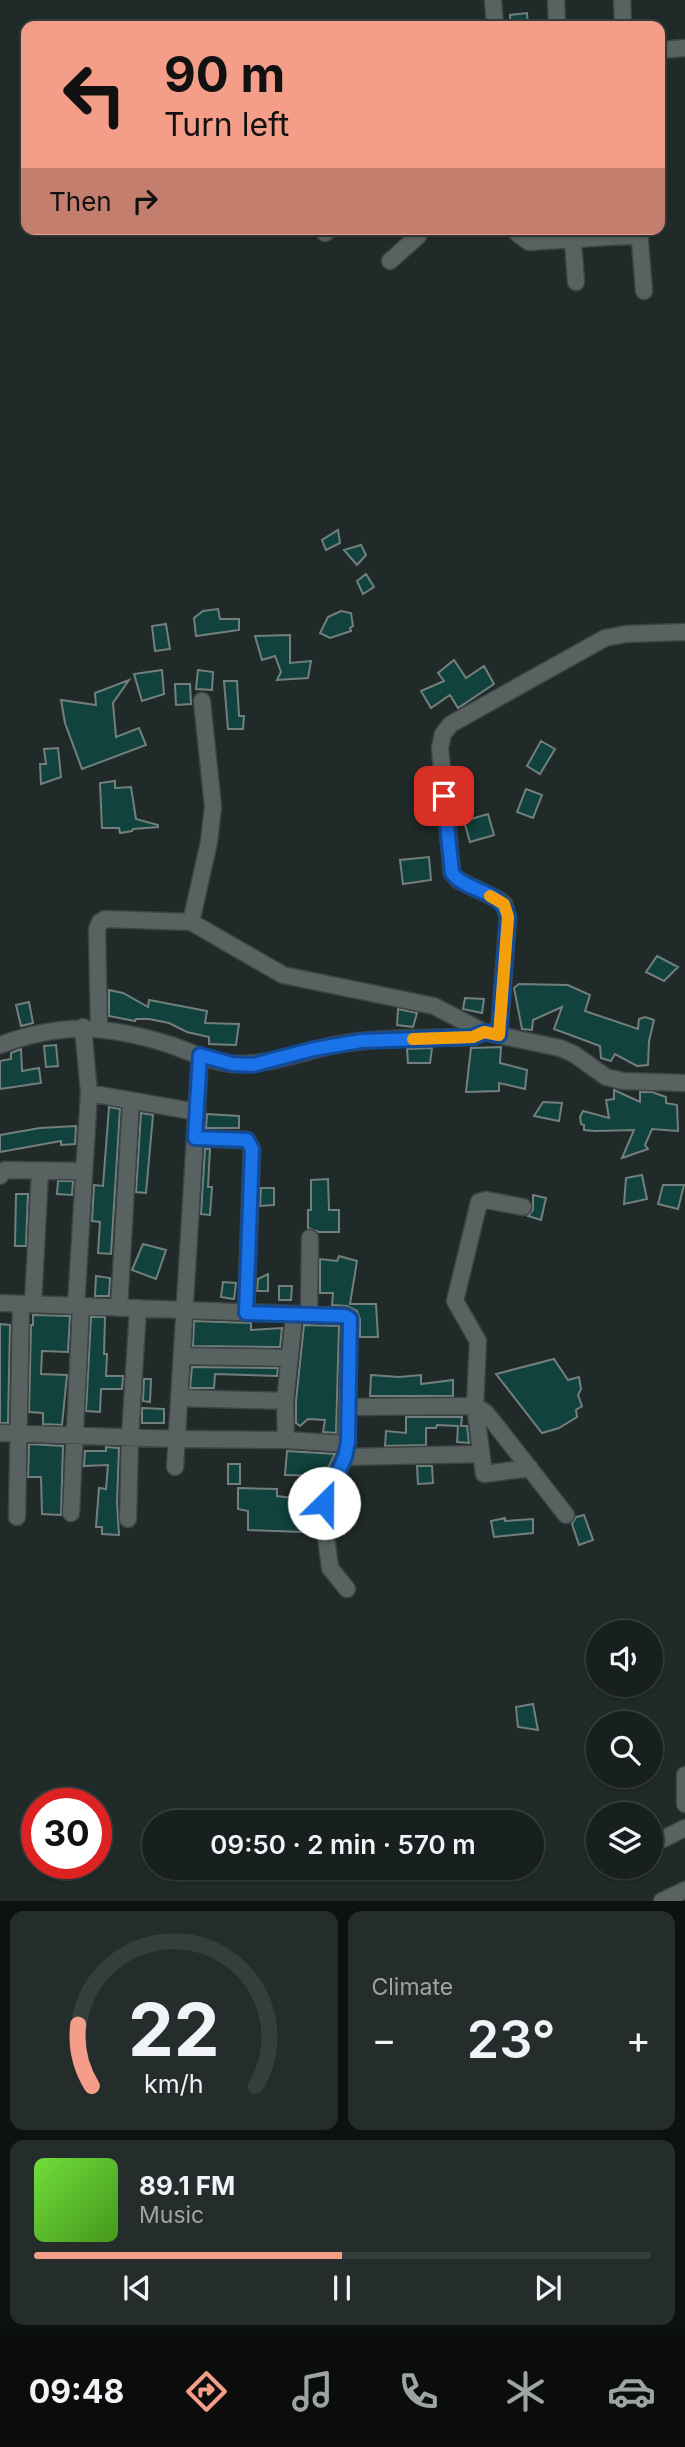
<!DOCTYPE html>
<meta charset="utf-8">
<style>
body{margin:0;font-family:Inter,sans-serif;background:#252d2c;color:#f1f3f6;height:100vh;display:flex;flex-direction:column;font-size:26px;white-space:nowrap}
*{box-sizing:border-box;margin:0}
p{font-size:23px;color:#9fa3a4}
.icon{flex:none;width:38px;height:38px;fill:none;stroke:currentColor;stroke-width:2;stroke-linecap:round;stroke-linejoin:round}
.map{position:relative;height:1901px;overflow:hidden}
.side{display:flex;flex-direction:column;gap:10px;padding:10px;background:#0d1211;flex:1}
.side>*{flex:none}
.top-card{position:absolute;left:21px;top:21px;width:644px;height:214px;border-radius:14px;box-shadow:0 2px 5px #0004,0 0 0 2px #363e3d;background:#f49e89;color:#111;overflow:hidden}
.fabs{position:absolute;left:586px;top:1620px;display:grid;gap:14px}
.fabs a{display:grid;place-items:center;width:77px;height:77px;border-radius:50%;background:#18201f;box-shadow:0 2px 5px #0004,0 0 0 2px #363e3d;font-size:35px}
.speed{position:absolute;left:21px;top:1788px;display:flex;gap:14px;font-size:35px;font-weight:700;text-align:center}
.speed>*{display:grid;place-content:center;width:91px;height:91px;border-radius:50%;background:#18201f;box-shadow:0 2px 5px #0004,0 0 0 2px #363e3d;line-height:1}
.speed .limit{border:10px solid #d22;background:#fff;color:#111}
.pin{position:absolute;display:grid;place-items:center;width:60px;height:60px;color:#fff;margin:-30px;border-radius:14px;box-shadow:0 4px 10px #0006}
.me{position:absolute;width:77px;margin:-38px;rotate:23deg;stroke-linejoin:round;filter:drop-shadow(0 0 5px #0008)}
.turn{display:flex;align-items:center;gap:24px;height:147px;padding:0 28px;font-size:32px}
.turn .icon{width:91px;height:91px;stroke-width:2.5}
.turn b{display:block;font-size:49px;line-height:60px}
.then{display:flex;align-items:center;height:66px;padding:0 28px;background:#0003;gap:14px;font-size:26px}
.big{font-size:52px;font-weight:600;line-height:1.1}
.side .tile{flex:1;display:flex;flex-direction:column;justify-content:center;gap:10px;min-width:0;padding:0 24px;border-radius:14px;background:#252d2c}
.side .dial{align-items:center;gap:0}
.dial svg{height:182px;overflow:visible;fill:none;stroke:#363e3d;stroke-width:7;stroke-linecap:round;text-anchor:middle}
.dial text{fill:#f1f3f6;stroke:none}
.song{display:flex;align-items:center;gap:21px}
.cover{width:84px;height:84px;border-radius:10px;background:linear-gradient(135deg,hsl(100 70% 55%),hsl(100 70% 35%))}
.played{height:7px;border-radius:4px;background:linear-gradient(90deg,#f49e89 50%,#363e3d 50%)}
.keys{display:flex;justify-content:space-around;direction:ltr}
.heat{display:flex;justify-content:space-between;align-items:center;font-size:38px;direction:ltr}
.side .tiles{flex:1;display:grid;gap:10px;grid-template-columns:1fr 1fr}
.tile:last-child{grid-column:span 2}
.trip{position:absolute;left:142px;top:1810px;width:402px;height:70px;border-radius:35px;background:#18201f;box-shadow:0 2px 5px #0004,0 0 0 2px #363e3d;font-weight:600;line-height:70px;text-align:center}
.tabs{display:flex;height:112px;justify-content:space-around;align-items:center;background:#0a0d0c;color:#9fa3a4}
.tabs .icon{width:49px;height:49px}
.tabs .active{color:#f49e89}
.tabs b{font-size:32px;color:#f1f3f6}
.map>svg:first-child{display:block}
.building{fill:#11423d;stroke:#737f7d;stroke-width:2}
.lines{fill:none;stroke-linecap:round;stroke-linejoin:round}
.minor-casing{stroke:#3d4443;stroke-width:19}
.minor{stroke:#586361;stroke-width:16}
.route-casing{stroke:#114b97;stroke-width:18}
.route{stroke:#1a73e8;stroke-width:12}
.slow{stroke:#f59e0b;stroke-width:12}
</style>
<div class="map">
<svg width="685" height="1901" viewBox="0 0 685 1901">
<rect width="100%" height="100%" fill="#202a29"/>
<path class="building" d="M527,13l1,12 -17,1 -1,-11z
M338,530l2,13 -14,7 -4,-10z
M361,545l5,10 -9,10 -13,-15z
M366,574l8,13 -11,7 -6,-13z
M218,609l2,10h19v11l-43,6 -2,-18 9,-7z
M341,611l10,2 2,13 -3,2 1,3 -21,7 -10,-5 8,-16z
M166,624l4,25 -15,2 -3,-25z
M290,635v28l21,-2 -3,17 -31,2 4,-8 -6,-16 -13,4 -7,-24z
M454,660l12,18 18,-12 10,18 -36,24 -8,-13 -19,13 -10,-17 23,-10 -6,-8z
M162,670l2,24 -22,7 -8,-27z
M198,670l15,2 -1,18 -16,-1z
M129,680l-16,23 3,34 23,-9 7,17 -64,24 -17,-46 -4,-23 35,5 -1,-12z
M224,681h13l2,35h5l-1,13h-15z
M175,684h15l1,20 -15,1z
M541,741l14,8 -15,25 -13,-8z
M58,748l3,29 -20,7 -1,-20h6l-2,-15z
M115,781v7l16,-1 5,32 22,6v2l-25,2 -1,2 -12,2 -1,-5h-17l-2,-45z
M526,789l16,6 -9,23 -16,-6z
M488,814l6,21 -24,7 -6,-21z
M429,857l2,23 -28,4 -3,-24z
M657,956l21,11 -14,14 -18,-9z
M519,984l49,1 22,10 -5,16 53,18 1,-10 6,-2 9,3 -5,21 -1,24 -11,1 -22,-12 -4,7 -10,-3 -1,-12 -46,-17 8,-22 -29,13 -1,10 -10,-1 -8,-41z
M109,990l14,3 25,14 1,-7 58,11 -2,12 34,1 -3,21 -27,-1v-7l-22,-5 -18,-9 -20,-4h-13l-1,2 -26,-5z
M465,998l19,1 -2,14 -19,-4z
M29,1002l4,21 -12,3 -5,-21z
M398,1009l19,4 -4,14 -16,-2z
M56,1045l2,21 -12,1 -2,-21z
M501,1047l-1,16 27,7 -2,19 -26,-6v8l-33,1 5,-44z
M432,1048l-2,15h-22l-1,-14z
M21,1049l1,22 17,-3 2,15 -41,6v-28l11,-2v-6z
M614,1090l26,12v-10h12l14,5v6l11,2 1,26 -26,-2 -7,16 3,4 -26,9 12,-28 -38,1 -12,-1v-5l-3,-1 -1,-7 3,-6 26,7 -3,-18 8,-1z
M543,1102l19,1 -3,18 -25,-5z
M109,1107l11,2 -9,145 -13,-1 2,-31 -8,-1 2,-36 9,1z
M141,1113l12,2 -7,78 -10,-1z
M207,1114l32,2v12h-33z
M76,1126l-1,18 -14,1v-4l-61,11v-17l40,-7z
M205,1149h5l-2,38h4l-2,28 -9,-1z
M642,1175l5,24 -23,5 2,-26z
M328,1179l1,31h10v22h-20l-11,-4v-18h3v-30z
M58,1181h15l-1,14 -15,-1z
M663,1185h21l-6,24 -20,-5z
M261,1188h13v17l-14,1z
M16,1194h12l-2,52h-11z
M533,1195l13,3 -5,22 -13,-4 5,-6z
M143,1244l23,6 -10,29 -24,-9z
M339,1256l18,5 -7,43h26l2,33h-18v-18l-3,-8 -10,-5 -15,-1 1,-12h-13v-34l17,2z
M268,1274v17h-11l1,-12z
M96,1276l14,2 -1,18h-14z
M223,1282l13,1 -2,16 -13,-2z
M279,1286h13l-1,14h-12z
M33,1315l37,1 -2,36 -26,-1 -1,23 26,1 -5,50 -19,-1v-11l-14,-1 2,-87h2z
M91,1317h14l-1,37h3l-1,22h17l-1,13h-21l-1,23 -14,-1z
M194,1321l57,2v7l31,-2 -2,19 -87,-1z
M0,1324l10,1 -2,98h-8z
M304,1325l35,1 -3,107 -13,-1 2,-12 -17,-1 -8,7 -4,-3v-22z
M554,1359l14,21 11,-3 2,12 -3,6 4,11 -6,4 1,7 -18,11 -17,5 -46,-59z
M192,1367l86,1 -1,8 -62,-2 -1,14h-24z
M371,1375l28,2 22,-2v9l32,-4v16h-83z
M144,1379h7l-1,23 -7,-1z
M142,1408l22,1v14h-22z
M406,1417h56l-1,9h6l2,17 -12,-1 1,-16 -21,-1 -1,3h-10v17l-41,1 1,-15 20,2z
M29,1444l34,2 -2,69 -19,-1 -1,-37h-13z
M106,1447l13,1 -2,55 2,32 -17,-1v-7h-6l3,-39 7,1 2,-24 -24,1 1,-15h21z
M287,1451l48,3 -7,14h-3l-1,8 -39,-1z
M228,1464h12v20h-12z
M417,1466h15l1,17 -15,1z
M238,1488l39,1v7l25,3 -3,21 2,12 -53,-2v-19l-10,-2z
M584,1515l9,25 -14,5 -7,-21 4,-7z
M505,1518v3l28,-2v14l-39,4 -3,-16z
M533,1704l5,26 -20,-3 -2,-20z"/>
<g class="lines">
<defs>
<path id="minor" d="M493,0l2,26
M556,0l1,26
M622,0l1,26
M660,50l25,-2
M515,229l3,5 11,8 111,-7
M572,229l4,53
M639,229l5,62
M325,233l5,-4
M390,261l28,-25
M191,922l18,-80 4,-35 -11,-106
M83,1027l6,66 108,19
M99,1028l-2,-99 3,-7 5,-3 86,3 92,53 151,31 50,26
M499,1035l9,-118 -4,-13 -5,-4 -41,-20 -6,-7 -12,-125 3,-14 8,-10 154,-86 21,-4 59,-2
M0,1045c62,-23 108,-20 171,0 20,7 44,19 66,19 33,1 70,-14 103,-20 44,-7 89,-6 133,-7l11,-5 76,16 14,6 32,23 17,4 62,2
M195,1138l52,2 5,9 -6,164
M0,1176l5,-6 79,1
M523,1207l-37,-7 -7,2 -24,99 23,40 -3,65 9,68 46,-6
M0,1303l292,11 2,3 -9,84 1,39 60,4 1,-37 128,-1 10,6 10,12 71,91
M33,1304l7,-133
M76,1306l13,-213
M119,1308l12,-207
M292,1314l54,2 4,3 -3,88
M309,1315l1,-77
M182,1356l108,2
M180,1398l105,3
M0,1433l177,6 109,1
M345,1457l135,-3
M175,1467l25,-412
M71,1513l10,-207
M17,1517l4,-213
M128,1519l2,-82 8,-129
M347,1589l-17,-21 -7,-55 5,-21 17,-35 3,-15
M685,1775v29
M651,1845l34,-17
M662,1901l23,-11"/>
</defs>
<use href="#minor" class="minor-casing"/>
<use href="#minor" class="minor"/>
</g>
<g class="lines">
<defs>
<path id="route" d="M324,1503l21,-46 3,-15 2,-123 -5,-3 -99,-3 6,-164 -5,-9 -52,-2 5,-83 32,9 21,1 61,-16 47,-8 112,-4 11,-5 15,3 9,-118c-6,-28 -41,-24 -56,-44l-8,-77"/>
</defs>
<use href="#route" class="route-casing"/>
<use href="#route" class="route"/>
<path class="slow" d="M413,1039l60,-2 11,-5 15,3 9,-118 -4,-13 -14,-8"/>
</g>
</svg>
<div class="fabs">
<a><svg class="icon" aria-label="sound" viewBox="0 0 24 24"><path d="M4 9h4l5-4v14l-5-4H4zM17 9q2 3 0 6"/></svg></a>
<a><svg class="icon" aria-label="search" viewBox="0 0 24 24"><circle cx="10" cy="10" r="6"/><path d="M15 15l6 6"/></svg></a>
<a><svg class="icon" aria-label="layers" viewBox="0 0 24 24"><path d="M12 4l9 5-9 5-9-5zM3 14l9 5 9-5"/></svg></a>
</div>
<div class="speed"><div class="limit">30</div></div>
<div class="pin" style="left:444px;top:796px;background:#d93025"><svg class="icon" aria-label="arrive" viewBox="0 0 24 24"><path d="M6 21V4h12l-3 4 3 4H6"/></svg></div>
<svg class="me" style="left:324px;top:1503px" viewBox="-20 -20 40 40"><circle r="19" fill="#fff"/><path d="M0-13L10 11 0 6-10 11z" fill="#1a73e8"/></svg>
<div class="trip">09:50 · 2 min · 570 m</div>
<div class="top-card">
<div class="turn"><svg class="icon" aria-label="left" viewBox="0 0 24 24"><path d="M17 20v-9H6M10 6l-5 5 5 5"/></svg><div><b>90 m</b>Turn left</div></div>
<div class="then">Then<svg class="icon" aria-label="right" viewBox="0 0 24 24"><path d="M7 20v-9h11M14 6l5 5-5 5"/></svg></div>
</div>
</div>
<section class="side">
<div class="tiles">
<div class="tile dial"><svg viewBox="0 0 100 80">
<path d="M14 69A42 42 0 1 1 86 69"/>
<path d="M14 69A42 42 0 0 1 8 42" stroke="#f49e89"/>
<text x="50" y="56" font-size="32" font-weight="700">22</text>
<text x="50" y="72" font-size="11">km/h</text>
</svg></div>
<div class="tile"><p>Climate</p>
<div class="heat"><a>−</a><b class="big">23°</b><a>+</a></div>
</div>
<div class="tile">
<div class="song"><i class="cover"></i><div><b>89.1 FM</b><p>Music</p></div></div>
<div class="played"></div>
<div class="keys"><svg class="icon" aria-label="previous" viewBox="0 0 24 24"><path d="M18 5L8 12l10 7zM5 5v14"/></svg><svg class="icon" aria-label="pause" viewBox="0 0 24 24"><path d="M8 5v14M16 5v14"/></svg><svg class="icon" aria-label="next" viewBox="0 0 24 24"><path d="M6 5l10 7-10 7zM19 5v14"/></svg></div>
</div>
</div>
</section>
<nav class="tabs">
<b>09:48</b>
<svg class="icon active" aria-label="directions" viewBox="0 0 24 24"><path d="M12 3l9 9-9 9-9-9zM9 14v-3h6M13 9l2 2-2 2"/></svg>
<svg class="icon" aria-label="music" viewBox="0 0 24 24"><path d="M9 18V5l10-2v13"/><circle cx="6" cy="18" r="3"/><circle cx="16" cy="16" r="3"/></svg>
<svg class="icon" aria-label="phone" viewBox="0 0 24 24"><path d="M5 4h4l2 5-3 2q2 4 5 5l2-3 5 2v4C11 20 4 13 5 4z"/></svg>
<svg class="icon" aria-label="climate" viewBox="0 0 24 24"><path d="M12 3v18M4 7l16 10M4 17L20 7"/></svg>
<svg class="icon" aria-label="car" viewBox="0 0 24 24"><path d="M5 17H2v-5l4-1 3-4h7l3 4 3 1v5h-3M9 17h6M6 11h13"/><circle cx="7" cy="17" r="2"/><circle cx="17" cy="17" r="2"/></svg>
</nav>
